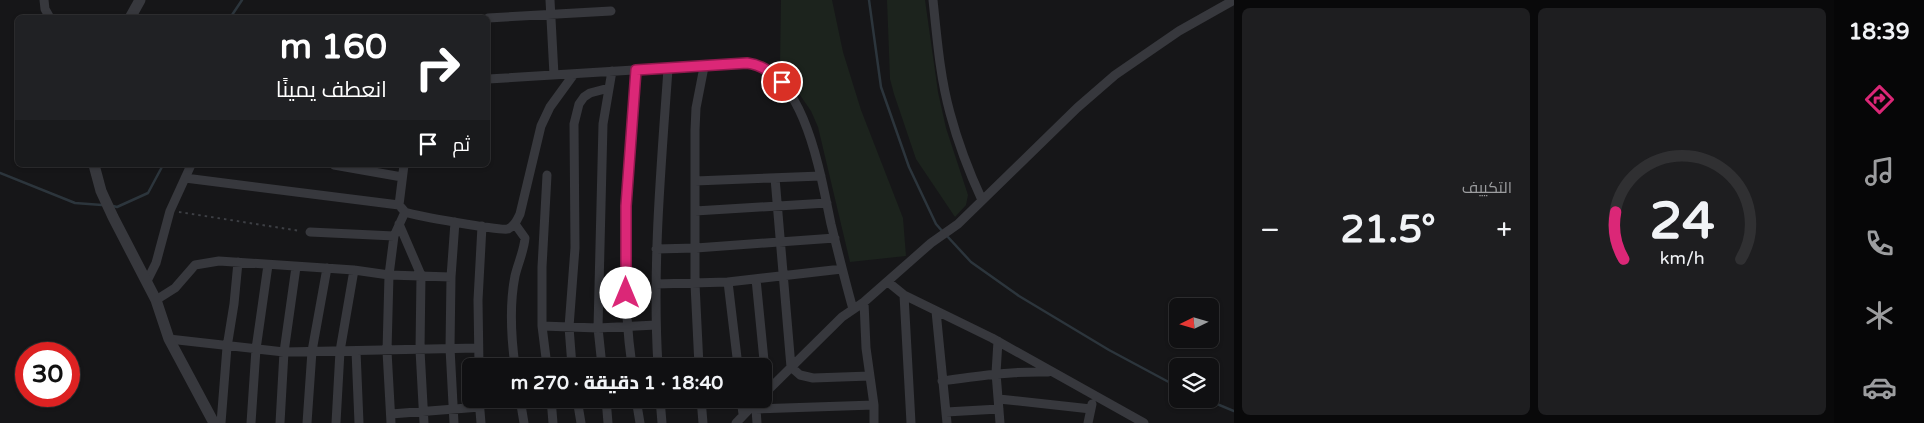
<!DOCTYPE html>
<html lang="ar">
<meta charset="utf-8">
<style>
body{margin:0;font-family:"Varela Round",Cairo,sans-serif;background:#1e1e20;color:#f1f3f6;direction:rtl;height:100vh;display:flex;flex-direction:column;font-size:19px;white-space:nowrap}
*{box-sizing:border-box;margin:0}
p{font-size:16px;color:#9c9d9f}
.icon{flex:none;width:28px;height:28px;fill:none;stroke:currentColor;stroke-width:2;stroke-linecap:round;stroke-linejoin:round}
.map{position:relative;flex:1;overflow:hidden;direction:ltr}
.side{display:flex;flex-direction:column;gap:8px;padding:8px;background:#09090a;width:600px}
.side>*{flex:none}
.guide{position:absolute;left:15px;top:15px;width:475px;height:152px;border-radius:8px;box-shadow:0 1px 4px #0004,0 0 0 1px #303032;direction:rtl;background:#202124;color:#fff;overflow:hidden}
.needle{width:32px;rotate:265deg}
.buttons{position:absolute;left:1169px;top:298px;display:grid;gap:10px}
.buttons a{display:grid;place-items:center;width:50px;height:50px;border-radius:8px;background:#101012;box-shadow:0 1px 4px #0004,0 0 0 1px #303032;font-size:25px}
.speed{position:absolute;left:15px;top:342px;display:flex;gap:10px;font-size:25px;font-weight:700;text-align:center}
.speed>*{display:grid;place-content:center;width:65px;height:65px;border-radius:50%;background:#101012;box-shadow:0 1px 4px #0004,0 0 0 1px #303032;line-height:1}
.speed .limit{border:8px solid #d22;background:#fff;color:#111}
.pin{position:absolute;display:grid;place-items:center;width:42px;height:42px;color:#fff;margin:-21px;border:2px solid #fff;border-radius:50%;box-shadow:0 1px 5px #0007}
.me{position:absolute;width:55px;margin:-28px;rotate:0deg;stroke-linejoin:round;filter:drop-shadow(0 0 4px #0008)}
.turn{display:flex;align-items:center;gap:18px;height:105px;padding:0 20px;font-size:22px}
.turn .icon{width:65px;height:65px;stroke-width:2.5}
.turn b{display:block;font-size:35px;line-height:42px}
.then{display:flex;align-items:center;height:48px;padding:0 20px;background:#0003;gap:10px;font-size:19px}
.big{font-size:38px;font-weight:800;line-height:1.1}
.side .card{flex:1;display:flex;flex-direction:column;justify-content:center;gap:8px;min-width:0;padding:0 18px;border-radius:8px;background:#1e1e20}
.side .dial{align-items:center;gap:0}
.dial svg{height:130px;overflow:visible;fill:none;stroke:#303032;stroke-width:7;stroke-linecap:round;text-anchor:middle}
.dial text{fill:#f1f3f6;stroke:none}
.heat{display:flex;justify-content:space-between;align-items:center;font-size:28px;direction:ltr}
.side .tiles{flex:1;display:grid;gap:8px;grid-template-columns:repeat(2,1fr)}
.trip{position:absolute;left:462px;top:358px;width:310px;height:50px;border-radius:8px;background:#101012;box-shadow:0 1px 4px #0004,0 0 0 1px #303032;font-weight:800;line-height:50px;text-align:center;direction:rtl}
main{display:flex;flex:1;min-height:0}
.menu{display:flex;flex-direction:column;width:90px;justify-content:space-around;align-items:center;background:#060607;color:#9c9d9f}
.menu .icon{width:35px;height:35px}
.menu .current{color:#db2777}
.menu b{font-size:22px;color:#f1f3f6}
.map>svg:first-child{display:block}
.green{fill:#1c231d}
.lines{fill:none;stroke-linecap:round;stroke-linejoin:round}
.stream{stroke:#2c353c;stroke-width:2.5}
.path{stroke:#3d3f44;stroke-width:2;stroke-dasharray:2.5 4;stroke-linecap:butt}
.minor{stroke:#37383d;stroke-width:9}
.tertiary{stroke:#37383d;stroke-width:11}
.route-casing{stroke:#8e194d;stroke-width:12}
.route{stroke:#db2777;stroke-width:9}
</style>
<main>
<nav class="menu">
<b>18:39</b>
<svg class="icon current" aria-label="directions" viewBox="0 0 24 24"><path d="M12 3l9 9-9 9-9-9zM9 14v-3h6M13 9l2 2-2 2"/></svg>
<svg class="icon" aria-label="music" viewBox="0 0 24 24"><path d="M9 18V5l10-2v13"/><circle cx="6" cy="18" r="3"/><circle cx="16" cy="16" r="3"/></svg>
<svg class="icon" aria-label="phone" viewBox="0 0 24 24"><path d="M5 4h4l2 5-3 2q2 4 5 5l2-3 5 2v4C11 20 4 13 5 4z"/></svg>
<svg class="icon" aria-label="climate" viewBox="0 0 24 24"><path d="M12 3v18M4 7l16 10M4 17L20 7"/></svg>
<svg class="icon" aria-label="car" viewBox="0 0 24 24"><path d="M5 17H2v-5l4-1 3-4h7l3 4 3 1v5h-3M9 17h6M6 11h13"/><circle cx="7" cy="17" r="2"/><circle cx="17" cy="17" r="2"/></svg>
</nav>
<section class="side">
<div class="tiles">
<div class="card dial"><svg viewBox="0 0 100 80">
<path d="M14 69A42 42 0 1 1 86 69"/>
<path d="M14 69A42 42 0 0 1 9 40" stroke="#db2777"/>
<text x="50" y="56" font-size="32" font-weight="700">24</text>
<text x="50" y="72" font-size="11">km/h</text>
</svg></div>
<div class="card"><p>التكييف</p>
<div class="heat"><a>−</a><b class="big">21.5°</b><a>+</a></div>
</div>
</div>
</section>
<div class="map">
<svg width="1234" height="423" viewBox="0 0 1234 423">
<rect width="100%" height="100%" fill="#161618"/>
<path class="green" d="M781,0h51l11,52 18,58 42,108 3,38 -56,6 -32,-135 -7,-16 -31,-45z
M887,0h38l13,92 8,36 22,67 -2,10 -11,12 -39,-58 -22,-65 -4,-15z"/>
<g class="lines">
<path class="stream" d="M869,0l12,87 28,80 27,57 7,8
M230,18l12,-18
M0,173l75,30 27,2
M113,206l4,1 31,-14 15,-28
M947,236l24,26 48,34 90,54 69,37
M1205,399l29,12"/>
<path class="path" d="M179,212l122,19"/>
<path class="minor" d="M44,0l1,9 5,9
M550,0l4,75
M933,0c4,38 7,77 17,113 8,30 19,59 32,87
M488,18l123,-7
M488,79l259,-16c58,6 74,115 84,161 7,28 14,57 22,85
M334,165l68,12
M404,165l-5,40 6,7c12,4 95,19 103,17 7,-3 9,-9 12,-15l21,-88 9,-19 24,-33
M547,175l-5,92v59l56,2 58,-3
M185,178l214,27
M775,178l16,189 9,8 13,3 57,-2
M695,181l126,-5
M695,211l132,-8
M399,224l22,51 -1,75 4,73
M310,232l84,4
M656,249l40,-1 139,-10
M451,277l4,-55
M756,279l11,112
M147,281l9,-18 14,-52 21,-46
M728,282l10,84
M888,282l16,13 88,43 152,85
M656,284l72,-2 114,-13
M904,295l7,128
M156,300l19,-12 20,-23 24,-4 135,9 35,5 62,2 -1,71 4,75
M864,302l2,46 8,57v18
M936,311l11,112
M542,326l5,40
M169,339l115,13 194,-4
M998,341l-2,32 4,50
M356,351l3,72
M479,366l-1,-66 4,-74
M515,366c-4,-30 -6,-60 0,-90 3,-13 9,-25 10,-38l-10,-14
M572,366l-3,-39 6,-79 -1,-124 5,-20 5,-7 6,-4 19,-5
M602,366l-4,-38 5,-204 9,-53
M632,366c-14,-98 -3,-198 4,-296
M658,366c-6,-99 3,-198 10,-297
M699,366l-4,-82v-154l1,-22 8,-41
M942,381c36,-5 70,-10 106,-9
M764,394l78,-77 22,-15 67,-59 27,-19 119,-116 38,-33 64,-44 55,-31
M479,399l2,24
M520,399l4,24
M551,399l2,24
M577,399l4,24
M606,399l2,24
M636,399l4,24
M660,399l2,24
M701,399l2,24
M741,399l2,15
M999,399l92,10
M751,407l5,2 1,14
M756,409l118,-4
M946,412l53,-3
M391,414l89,-7
M221,423l6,-76 7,-43 4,-42
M251,423l5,-74 12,-84
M280,423l4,-71 12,-85
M307,423l5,-72 15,-83
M336,423l4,-72 14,-81
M391,423l-4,-72 2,-76 5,-39 11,-24
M736,423l23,-24
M1088,423l4,-19"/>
<path class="tertiary" d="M130,18l10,-18
M94,165l7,26 12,26 43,83 13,39 45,84"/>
</g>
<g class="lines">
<defs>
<path id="route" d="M626,293v-87l10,-136 111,-7c15,2 24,9 35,19"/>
</defs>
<use href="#route" class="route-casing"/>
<use href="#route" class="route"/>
</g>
</svg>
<div class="buttons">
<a><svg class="needle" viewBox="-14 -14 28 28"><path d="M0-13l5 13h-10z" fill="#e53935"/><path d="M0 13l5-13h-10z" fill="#9c9d9f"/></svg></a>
<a><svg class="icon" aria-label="layers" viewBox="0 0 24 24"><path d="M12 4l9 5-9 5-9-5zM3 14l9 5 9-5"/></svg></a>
</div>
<div class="speed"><div class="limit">30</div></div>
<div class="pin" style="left:782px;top:82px;background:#d93025"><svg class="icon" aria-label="arrive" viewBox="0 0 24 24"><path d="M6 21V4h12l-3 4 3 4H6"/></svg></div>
<svg class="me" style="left:626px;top:293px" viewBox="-20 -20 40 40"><circle r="19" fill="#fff"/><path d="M0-13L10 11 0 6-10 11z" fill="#db2777"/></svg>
<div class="trip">18:40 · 1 دقيقة · 270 m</div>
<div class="guide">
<div class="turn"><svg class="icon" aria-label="right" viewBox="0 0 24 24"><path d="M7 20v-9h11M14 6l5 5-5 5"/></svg><div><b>160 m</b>انعطف يمينًا</div></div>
<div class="then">ثم<svg class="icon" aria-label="arrive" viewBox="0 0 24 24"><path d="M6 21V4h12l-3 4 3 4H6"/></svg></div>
</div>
</div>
</main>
